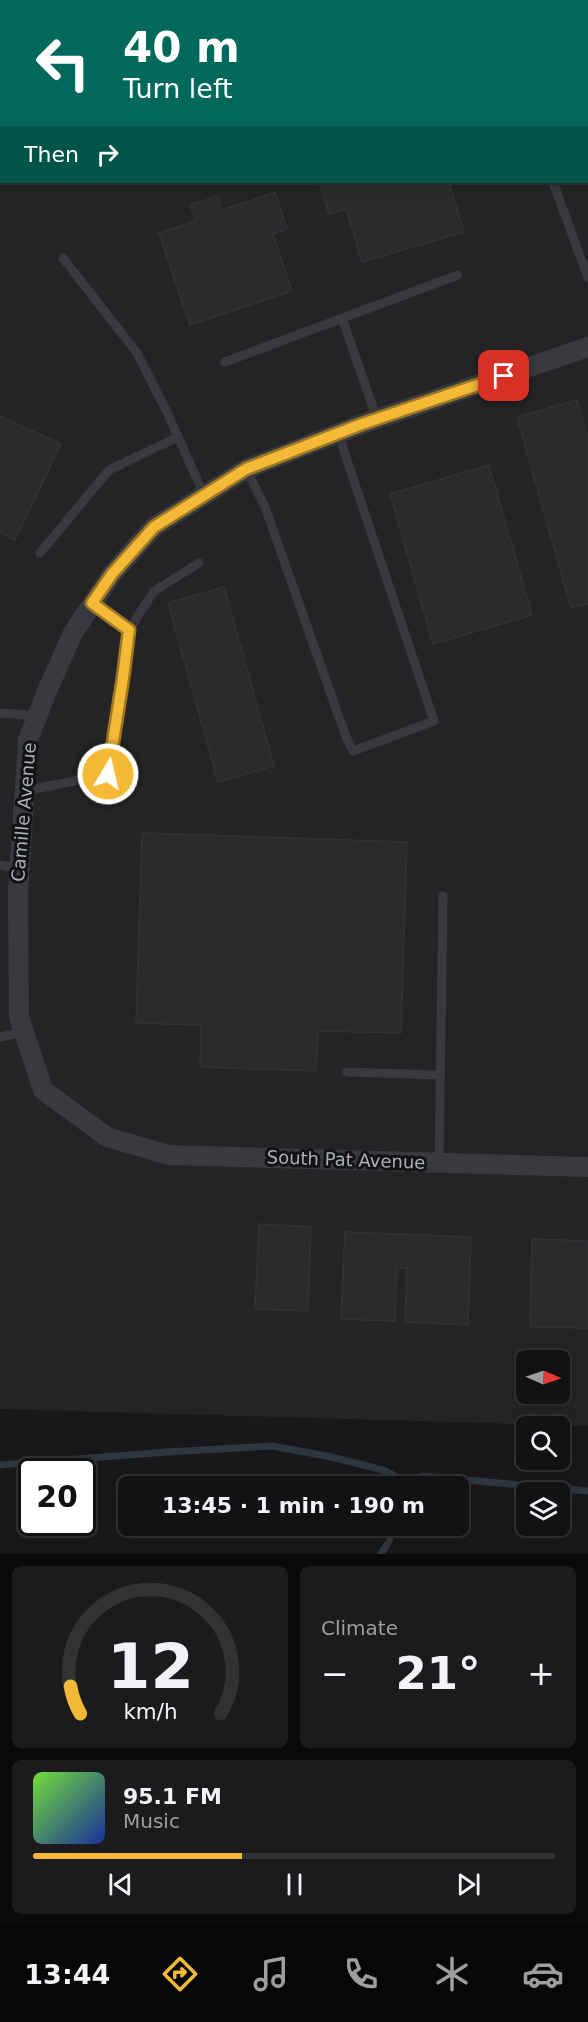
<!DOCTYPE html>
<meta charset="utf-8">
<style>
body{margin:0;font-family:"DejaVu Sans",sans-serif;background:#1b1b1d;color:#f1f3f6;height:100vh;display:flex;flex-direction:column;font-size:22px;white-space:nowrap}
*{box-sizing:border-box;margin:0}
p{font-size:20px;color:#9c9ea0}
.icon{flex:none;width:33px;height:33px;fill:none;stroke:currentColor;stroke-width:2;stroke-linecap:round;stroke-linejoin:round}
.map{position:relative;height:1554px;overflow:hidden}
.drawer{display:flex;flex-direction:column;gap:12px;padding:12px;background:#0a0a0b;flex:1}
.drawer>*{flex:none}
.guide{position:absolute;left:0px;top:0px;width:588px;height:183px;box-shadow:0 3px 15px #0003,0 0 0 2px #313234;background:#00695c;color:#fff;overflow:hidden}
.needle{width:39px;rotate:92deg}
.fabs{position:absolute;left:516px;top:1350px;display:grid;gap:12px}
.fabs a{display:grid;place-items:center;width:54px;height:54px;border-radius:9px;background:#121214;box-shadow:0 3px 15px #0003,0 0 0 2px #313234;font-size:30px}
.speed{position:absolute;left:18px;top:1458px;display:flex;gap:12px;font-size:30px;font-weight:700;text-align:center}
.speed>*{display:grid;place-content:center;width:78px;height:78px;border-radius:50%;background:#121214;box-shadow:0 3px 15px #0003,0 0 0 2px #313234;line-height:1}
.speed .limit{border:3px solid #111;border-radius:9px;background:#fff;color:#111}
.pin{position:absolute;display:grid;place-items:center;width:51px;height:51px;color:#fff;margin:-26px;border-radius:12px;box-shadow:0 3px 9px #0006}
.me{position:absolute;width:66px;margin:-33px;rotate:9deg;stroke-linejoin:round;filter:drop-shadow(0 0 4px #0008)}
.turn{display:flex;align-items:center;gap:21px;height:126px;padding:0 24px;font-size:27px}
.turn .icon{width:78px;height:78px;stroke-width:2.5}
.turn b{display:block;font-size:42px;line-height:51px}
.then{display:flex;align-items:center;height:57px;padding:0 24px;background:#0003;gap:12px;font-size:22px}
.big{font-size:45px;font-weight:600;line-height:1.1}
.drawer .card{flex:1;display:flex;flex-direction:column;justify-content:center;gap:9px;min-width:0;padding:0 21px;border-radius:9px;background:#1b1b1d}
.drawer .dial{align-items:center;gap:0}
.dial svg{height:156px;overflow:visible;fill:none;stroke:#313234;stroke-width:7;stroke-linecap:round;text-anchor:middle}
.dial text{fill:#f1f3f6;stroke:none}
.song{display:flex;align-items:center;gap:18px}
.cover{width:72px;height:72px;border-radius:9px;background:linear-gradient(135deg,hsl(100 70% 55%),hsl(230 70% 35%))}
.played{height:6px;border-radius:3px;background:linear-gradient(90deg,#f4b936 40%,#313234 40%)}
.keys{display:flex;justify-content:space-around;direction:ltr}
.heat{display:flex;justify-content:space-between;align-items:center;font-size:33px;direction:ltr}
.drawer .tiles{flex:1;display:grid;gap:12px;grid-template-columns:1fr 1fr}
.card:last-child{grid-column:span 2}
.trip{position:absolute;left:118px;top:1476px;width:351px;height:60px;border-radius:9px;background:#121214;box-shadow:0 3px 15px #0003,0 0 0 2px #313234;font-weight:600;line-height:60px;text-align:center}
.menu{display:flex;height:96px;justify-content:space-around;align-items:center;background:#070708;color:#9c9ea0}
.menu .icon{width:42px;height:42px}
.menu .selected{color:#f4b936}
.menu b{font-size:27px;color:#f1f3f6}
.map>svg:first-child{display:block}
.built{fill:#242427;fill-rule:evenodd}
.lines{fill:none;stroke-linecap:round;stroke-linejoin:round}
.stream{stroke:#2e373f;stroke-width:7}
.building{fill:#2b2b2e;stroke:#323236;stroke-width:1.5}
.lane{stroke:#393a3f;stroke-width:9}
.street{stroke:#393a3f;stroke-width:20}
.rail-casing{stroke:#4c4e54;stroke-width:7}
.rail{stroke:#131315;stroke-width:4.5;stroke-dasharray:14;stroke-linecap:butt}
.route-casing{stroke:#9f7823;stroke-width:15}
.route{stroke:#f4b936;stroke-width:10}
.labels{text-anchor:middle;stroke-width:6;stroke-linejoin:round;paint-order:stroke}
.street-label{font-size:18px;fill:#aaafba;stroke:#131315}
</style>
<div class="map">
<svg width="588" height="1554" viewBox="0 0 588 1554">
<rect width="100%" height="100%" fill="#18181a"/>
<path class="built" d="M359,0h229v1426l-588,-17v-1315l2,88h584v-180l-230,-1zM526,1360h34v34h-34z"/>
<g class="lines">
<path class="stream" d="M0,1465l167,-13 105,-6 55,10 56,14 18,9 8,7
M409,1486l13,-10 166,15
M381,1554l8,-13 5,-15"/>
</g>
<path class="building" d="M319,182h130l15,50 -102,30 -16,-53 -17,5z
M275,192l12,37 -14,5 19,57 -102,34 -31,-92 37,-12 -6,-16 28,-9 4,14z
M577,400l11,38v166l-17,4 -54,-191z
M0,416l61,28 -46,96 -15,-7z
M489,465l43,150 -99,29 -43,-150z
M224,587l50,179 -56,16 -50,-179z
M142,833l265,9 -6,191 -83,-2 -2,40 -116,-4 1,-42 -65,-2z
M259,1224l52,3 -3,84 -53,-2z
M345,1232l126,5 -3,88 -63,-3 2,-54h-10l-2,53 -54,-2z
M532,1239l56,2v87l-58,-1z"/>
<g class="lines">
<path class="lane" d="M553,182l35,96
M63,258l74,95 30,59 37,83
M342,318l35,101
M225,362l233,-87
M246,469l19,38 81,230 7,14 81,-30 -96,-288
M40,553l69,-83 69,-33
M92,603l37,27 25,-39 45,-28
M0,713l38,3
M25,791l83,-17 16,-96 5,-48
M0,865l19,3
M0,1037l24,-5
M347,1072l92,3
M439,1163l4,-267"/>
<path class="street" d="M588,347l-226,77 -116,45 -92,58 -42,47 -39,59 -26,58 -19,49 -10,153 1,124 24,73 64,47 62,18 419,12"/>
<defs>
<path id="rail" d="M7,2l3,-2"/>
</defs>
<use href="#rail" class="rail-casing"/>
<use href="#rail" class="rail"/>
</g>
<g class="lines">
<defs>
<path id="route" d="M108,774l15,-96 6,-48 -37,-27 20,-29 42,-47 92,-58 116,-45 142,-48"/>
</defs>
<use href="#route" class="route-casing"/>
<use href="#route" class="route"/>
</g>
<g class="labels">
<g class="street-label">
<text transform="translate(24 812) rotate(-85)" y="6">Camille Avenue</text>
<text transform="translate(346 1160) rotate(2)" y="6">South Pat Avenue</text>
</g>
</g>
</svg>
<div class="fabs">
<a><svg class="needle" viewBox="-14 -14 28 28"><path d="M0-13l5 13h-10z" fill="#e53935"/><path d="M0 13l5-13h-10z" fill="#9c9ea0"/></svg></a>
<a><svg class="icon" aria-label="search" viewBox="0 0 24 24"><circle cx="10" cy="10" r="6"/><path d="M15 15l6 6"/></svg></a>
<a><svg class="icon" aria-label="layers" viewBox="0 0 24 24"><path d="M12 4l9 5-9 5-9-5zM3 14l9 5 9-5"/></svg></a>
</div>
<div class="speed"><div class="limit">20</div></div>
<div class="pin" style="left:504px;top:376px;background:#d93025"><svg class="icon" aria-label="arrive" viewBox="0 0 24 24"><path d="M6 21V4h12l-3 4 3 4H6"/></svg></div>
<svg class="me" style="left:108px;top:774px" viewBox="-20 -20 40 40"><circle r="17" fill="#f4b936" stroke="#fff" stroke-width="3"/><path d="M0-11L8 9 0 5-8 9z" fill="#fff"/></svg>
<div class="trip">13:45 · 1 min · 190 m</div>
<div class="guide">
<div class="turn"><svg class="icon" aria-label="left" viewBox="0 0 24 24"><path d="M17 20v-9H6M10 6l-5 5 5 5"/></svg><div><b>40 m</b>Turn left</div></div>
<div class="then">Then<svg class="icon" aria-label="right" viewBox="0 0 24 24"><path d="M7 20v-9h11M14 6l5 5-5 5"/></svg></div>
</div>
</div>
<section class="drawer">
<div class="tiles">
<div class="card dial"><svg viewBox="0 0 100 80">
<path d="M14 69A42 42 0 1 1 86 69"/>
<path d="M14 69A42 42 0 0 1 9 55" stroke="#f4b936"/>
<text x="50" y="56" font-size="32" font-weight="700">12</text>
<text x="50" y="72" font-size="11">km/h</text>
</svg></div>
<div class="card"><p>Climate</p>
<div class="heat"><a>−</a><b class="big">21°</b><a>+</a></div>
</div>
<div class="card">
<div class="song"><i class="cover"></i><div><b>95.1 FM</b><p>Music</p></div></div>
<div class="played"></div>
<div class="keys"><svg class="icon" aria-label="previous" viewBox="0 0 24 24"><path d="M18 5L8 12l10 7zM5 5v14"/></svg><svg class="icon" aria-label="pause" viewBox="0 0 24 24"><path d="M8 5v14M16 5v14"/></svg><svg class="icon" aria-label="next" viewBox="0 0 24 24"><path d="M6 5l10 7-10 7zM19 5v14"/></svg></div>
</div>
</div>
</section>
<nav class="menu">
<b>13:44</b>
<svg class="icon selected" aria-label="directions" viewBox="0 0 24 24"><path d="M12 3l9 9-9 9-9-9zM9 14v-3h6M13 9l2 2-2 2"/></svg>
<svg class="icon" aria-label="music" viewBox="0 0 24 24"><path d="M9 18V5l10-2v13"/><circle cx="6" cy="18" r="3"/><circle cx="16" cy="16" r="3"/></svg>
<svg class="icon" aria-label="phone" viewBox="0 0 24 24"><path d="M5 4h4l2 5-3 2q2 4 5 5l2-3 5 2v4C11 20 4 13 5 4z"/></svg>
<svg class="icon" aria-label="climate" viewBox="0 0 24 24"><path d="M12 3v18M4 7l16 10M4 17L20 7"/></svg>
<svg class="icon" aria-label="car" viewBox="0 0 24 24"><path d="M5 17H2v-5l4-1 3-4h7l3 4 3 1v5h-3M9 17h6M6 11h13"/><circle cx="7" cy="17" r="2"/><circle cx="17" cy="17" r="2"/></svg>
</nav>
